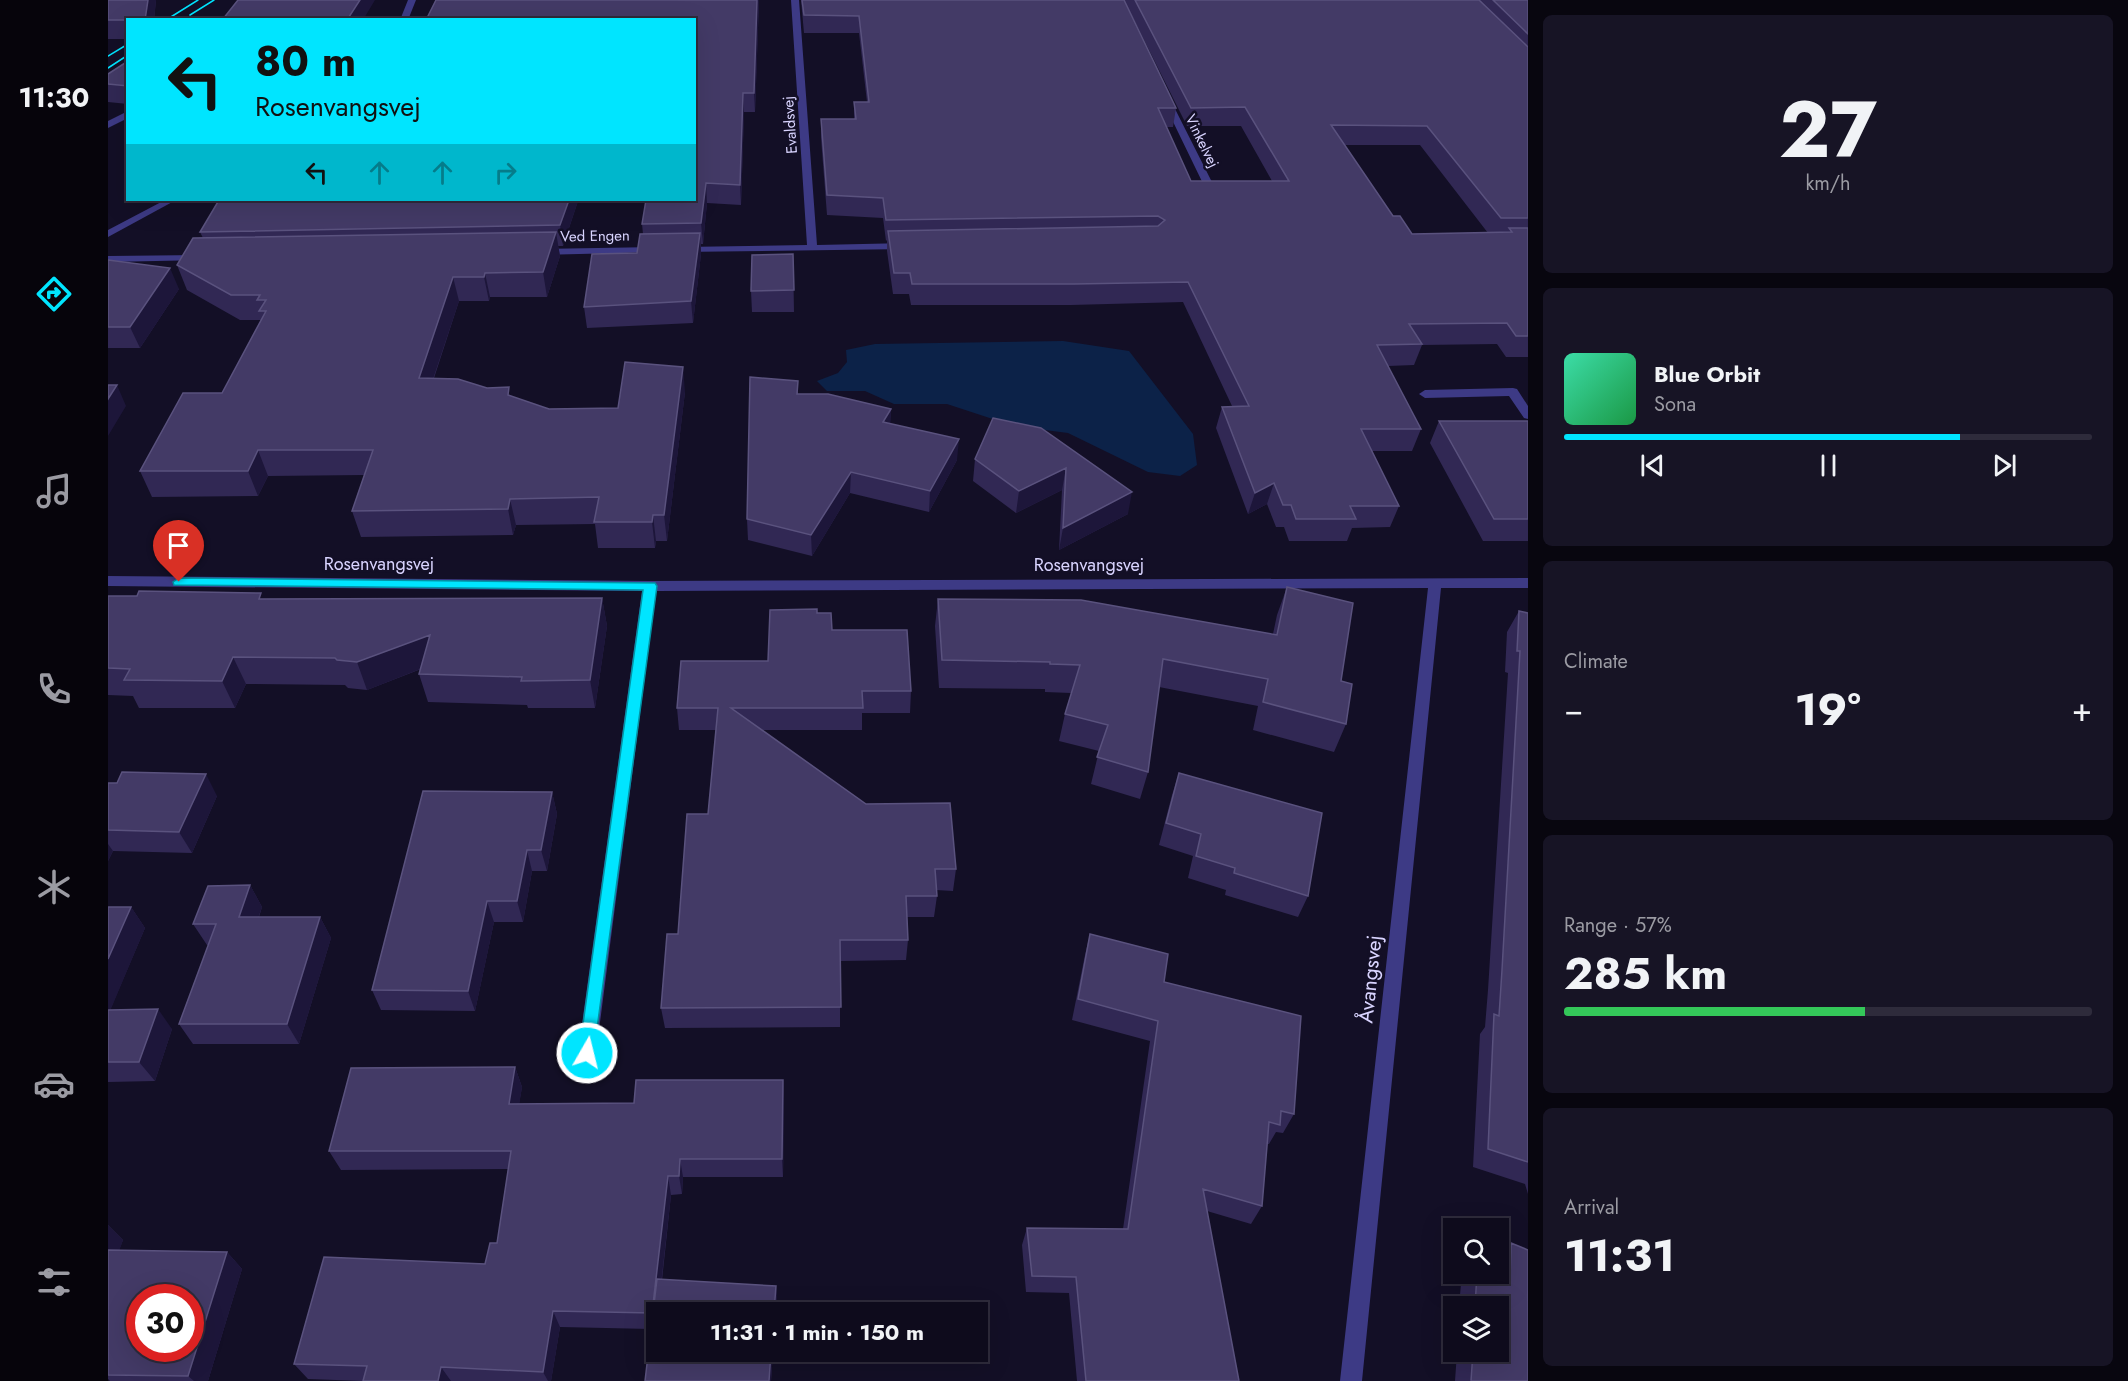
<!DOCTYPE html>
<meta charset="utf-8">
<style>
body{margin:0;font-family:Jost,sans-serif;background:#171425;color:#f1f3f6;height:100vh;display:flex;flex-direction:column;font-size:22px;white-space:nowrap}
*{box-sizing:border-box;margin:0}
p{font-size:20px;color:#9b9ba3}
.icon{flex:none;width:33px;height:33px;fill:none;stroke:currentColor;stroke-width:2;stroke-linecap:round;stroke-linejoin:round}
.map{position:relative;flex:1;overflow:hidden}
.side{display:flex;flex-direction:column;gap:15px;padding:15px;background:#08060f;width:600px}
.side>*{flex:none}
.hud{position:absolute;left:18px;top:18px;width:570px;height:183px;border-radius:0px;box-shadow:0 6px 24px #0002,0 0 0 2px #2e2b3b;background:#00e5ff;color:#111;overflow:hidden}
.controls{position:absolute;left:1335px;top:1218px;display:grid;gap:12px}
.controls a{display:grid;place-items:center;width:66px;height:66px;border-radius:0px;background:#0e0b1c;box-shadow:0 6px 24px #0002,0 0 0 2px #2e2b3b;font-size:30px}
.speed{position:absolute;left:18px;top:1284px;display:flex;gap:12px;font-size:30px;font-weight:700;text-align:center}
.speed>*{display:grid;place-content:center;width:78px;height:78px;border-radius:50%;background:#0e0b1c;box-shadow:0 6px 24px #0002,0 0 0 2px #2e2b3b;line-height:1}
.speed .limit{border:9px solid #d22;background:#fff;color:#111}
.pin{position:absolute;display:grid;place-items:center;width:51px;height:51px;color:#fff;margin:-62px -26px;border-radius:50% 50% 50% 0;rotate:-45deg;box-shadow:0 0 6px #0007}
.pin .icon{rotate:45deg}
.me{position:absolute;width:66px;margin:-33px;rotate:8deg;stroke-linejoin:round;filter:drop-shadow(0 0 4px #0008)}
.turn{display:flex;align-items:center;gap:21px;height:126px;padding:0 30px;font-size:27px}
.turn .icon{width:78px;height:78px;stroke-width:2.5}
.turn b{display:block;font-size:42px;line-height:51px}
.lanes{display:flex;align-items:center;height:57px;padding:0 30px;background:#0003;justify-content:center;gap:30px;direction:ltr}
.lanes .off{opacity:.35}
.big{font-size:45px;font-weight:700;line-height:1.1}
.side .widget{flex:1;display:flex;flex-direction:column;justify-content:center;gap:9px;min-width:0;padding:0 21px;border-radius:9px;background:#171425}
.side .dial{align-items:center;gap:0}
.dial b{font-size:78px;line-height:1}
.song{display:flex;align-items:center;gap:18px}
.cover{width:72px;height:72px;border-radius:9px;background:linear-gradient(135deg,hsl(160 70% 55%),hsl(140 70% 35%))}
.played{height:6px;border-radius:3px;background:linear-gradient(90deg,#00e5ff 75%,#2e2b3b 75%)}
.keys{display:flex;justify-content:space-around;direction:ltr}
.heat{display:flex;justify-content:space-between;align-items:center;font-size:33px;direction:ltr}
.charge{height:9px;border-radius:4px;background:linear-gradient(90deg,#34c759 57%,#2e2b3b 0)}
.trip{position:absolute;left:538px;top:1302px;width:342px;height:60px;border-radius:0px;background:#0e0b1c;box-shadow:0 6px 24px #0002,0 0 0 2px #2e2b3b;font-weight:700;line-height:60px;text-align:center}
main{display:flex;flex:1;min-height:0}
.menu{display:flex;flex-direction:column;width:108px;justify-content:space-around;align-items:center;background:#06040b;color:#9b9ba3}
.menu .icon{width:42px;height:42px}
.menu .on{color:#00e5ff}
.menu b{font-size:27px;color:#f1f3f6}
.map>svg:first-child{display:block}
.water{fill:#0c2248}
.lines{fill:none;stroke-linecap:round;stroke-linejoin:round}
.lane{fill:#3d3a85;fill-rule:evenodd}
.street{fill:#3d3a85;fill-rule:evenodd}
.tram{stroke:#00e5ff;stroke-width:1.5}
.wall{fill:#312854;fill-rule:evenodd}
.shaded-wall{fill:#1d163a}
.building{fill:#433a66;stroke:#5a527e;stroke-width:1.5;fill-rule:evenodd}
.route{fill:#00e5ff;stroke:#0095a6;stroke-width:1.5}
.labels{text-anchor:middle;stroke-width:5;stroke-linejoin:round;paint-order:stroke}
.far-street-label{font-size:15px;fill:#d9d4ff;stroke:#130f26}
.street-label{font-size:18px;fill:#d9d4ff;stroke:#130f26}
.near-street-label{font-size:21px;fill:#d9d4ff;stroke:#130f26}
</style>
<main>
<nav class="menu">
<b>11:30</b>
<svg class="icon on" aria-label="directions" viewBox="0 0 24 24"><path d="M12 3l9 9-9 9-9-9zM9 14v-3h6M13 9l2 2-2 2"/></svg>
<svg class="icon" aria-label="music" viewBox="0 0 24 24"><path d="M9 18V5l10-2v13"/><circle cx="6" cy="18" r="3"/><circle cx="16" cy="16" r="3"/></svg>
<svg class="icon" aria-label="phone" viewBox="0 0 24 24"><path d="M5 4h4l2 5-3 2q2 4 5 5l2-3 5 2v4C11 20 4 13 5 4z"/></svg>
<svg class="icon" aria-label="climate" viewBox="0 0 24 24"><path d="M12 3v18M4 7l16 10M4 17L20 7"/></svg>
<svg class="icon" aria-label="car" viewBox="0 0 24 24"><path d="M5 17H2v-5l4-1 3-4h7l3 4 3 1v5h-3M9 17h6M6 11h13"/><circle cx="7" cy="17" r="2"/><circle cx="17" cy="17" r="2"/></svg>
<svg class="icon" aria-label="filters" viewBox="0 0 24 24"><path d="M4 7h16M4 17h16"/><circle cx="9" cy="7" r="2"/><circle cx="15" cy="17" r="2"/></svg>
</nav>
<div class="map">
<svg width="1420" height="1381" viewBox="0 0 1420 1381">
<rect width="100%" height="100%" fill="#130f26"/>
<path class="water" d="M955,341l66,10 64,83 4,31 -17,11 -32,-4 -80,-39 -54,-7 -67,-22h-53l-29,-13h-38l-10,-10 21,-8 9,-11 -1,-12 29,-6z"/>
<g class="lines">
<path class="lane" d="M20,111v7l-20,10v-7z"/>
<path class="street" d="M300,0h8l-8,20h-8z
M683,0h8l18,245 91,-2 5,3 -5,3 -229,3 -1,-2 5,-3 124,-2z
M1055,97l7,2 50,99 -2,2 -8,-2 -48,-99z
M57,200h11l-68,37v-7z
M548,247l5,3 -1,2 -121,3 -5,-3 5,-3z
M92,255l4,1v4l-96,2v-6z
M1405,388l4,1 11,17v13l-4,-1 -15,-22 -84,2 -6,-4 6,-4z
M0,576l542,5 878,-3v10h-87l-79,793h-22l88,-793 -772,3 -60,462 -2,6 -7,3 -7,-3 -2,-6 64,-462 -534,-5z"/>
<path class="tram" d="M82,15l24,-15
M58,20l32,-20
M0,56l20,-12
M0,68l20,-13"/>
</g>
<path class="wall" d="M0,0h48l-2,20h-26v19h-20z
M328,0h323l-4,112h-11l-3,93 -34,-2 -4,41h-2v10l-8,69 -106,5 -3,-21 53,-54 6,-19 -1,-10 4,-24 -68,1 -15,45h-5l2,10 -13,41h-57l-1,4h-30l-25,77 77,18 38,13 69,-1 67,-16 -18,149h-11l-1,7h-57l-3,-24 -79,1 -3,10 -152,2 -9,-26 12,-36 -96,1 -10,20 -106,1 -12,-26 82,-78 39,-73h-21l-53,-30 -10,-25 26,-27 -3,-6 19,-32h475z
M693,0h322l53,108 -3,19h-7l25,54h81l-31,-55h-54l-63,-126h404v357h-22l-9,-13 -75,1 -8,20 -26,1 33,63 -9,22h-40l27,55 -9,21 -38,1 -5,13h-58l-5,-14h-8l-9,-23 -19,10 -32,-86 6,-21 10,-1 -49,-104 -112,3h-160l-2,-11h-16l-6,-43v-11l-1,1 -3,-23 -56,-3 -6,-77v-19h33v-17h13l-8,-69h-55zM1236,145h76l68,88 -76,1 -19,-18z
M20,61v43l-20,-2v-18z
M685,254l1,58h-42l-1,-21z
M0,260l71,29 -39,59h-32z
M690,381v13l93,15 -1,14 67,37 -28,52 -79,-19 -38,63 -64,-16 -1,-21z
M885,418l135,96 -69,36 3,-60 -46,23 -43,-32 2,-22z
M1331,421h89v120h-45l-53,-98z
M1179,587l54,94 5,43 -12,28 -81,-22 5,-24 -99,-19 -11,85 -8,27 -49,-15 8,-33 -40,-10 6,-27 6,-21 -26,-1v-3l-106,-1 -4,-62 3,-27 335,35 4,-19z
M0,596l156,3 338,-1 5,28 -12,82h-67l-1,-3 -99,-3 -9,-28 2,-5 -54,21 -19,-2 -3,-3 -99,-1 -11,24h-96l-6,-12 -25,-1z
M1411,611l9,2v581l-3,-10 -52,-17 7,-133 5,-7 3,-37 20,-317 -3,-1 2,-40z
M709,613l15,17 79,61 -1,22h-48v17h-100l194,139 -3,22 -17,-1 1,6 -3,21h-27l1,23 -2,20 -66,1v66l-175,1 -4,-20 17,-74 30,-120 8,-84h-37l-2,-22 91,-47z
M1071,773l129,123 -10,21 -73,-22 1,-5 -38,-12 5,-22 -34,-11 13,-50z
M0,783l109,13 -25,57 -79,-2 -5,10z
M444,792l5,22 -10,57h-15l-9,51h-29l-19,89 -94,-1 -9,-20z
M142,885l12,22 -3,10h61l11,21 -32,106h-106l-14,-20 30,-79h-2l-14,-21z
M0,907h23l14,21 -35,82 62,19 -17,52 -47,1z
M982,934l74,48 130,132 -11,19 -7,-1 -7,12h-2l-5,62 -11,18 -44,-13 32,170h-162l-8,-88 -43,-1 -4,-47 5,-17 96,1 27,-188 -78,-21 13,-65z
M407,1067l7,20 -3,17 115,-1 2,-23h147l1,20 -1,77h-100l-1,17 -11,1 -9,85 114,6 1,16 -1,10h-119v40h116l-2,29h-126l6,-52 -91,-2 -9,54h-188l-55,-2 -14,-15 30,-107 161,7 5,-21h7l11,-74 -167,1 -12,-19 22,-83z
M0,1225l15,15 -4,10 108,2 15,17 -34,112h-98l-2,-2z
M1403,1243l17,138h-73l2,-29h41v-46h-39l2,-22 11,-10h26v-18z"/>
<path class="shaded-wall" d="M40,0h8l-2,20h-9z
M252,0h15l-12,20h-16z
M649,0h2l-4,112 -1,-19z
M635,93l1,19 -3,93 -1,-20z
M598,183l1,20 -4,41 -2,-21z
M461,200h9v1l-15,45 -3,-21z
M448,232l4,24 -13,41 -4,-25z
M592,233l1,21 -8,69 -2,-22z
M62,268l9,21 -39,59 -10,-21z
M377,273l5,24 -1,4 -5,-24z
M345,277l6,24 -34,102 -6,-25z
M575,367l2,25 -18,149 -3,-26z
M9,385l9,21 -18,30v-37z
M783,409l-1,21 -7,-8z
M851,439l-2,21 -28,52 1,-21z
M150,450l10,26 -10,20 -10,-25z
M958,468l-4,22 -46,23 3,-22z
M743,472l-1,21 -38,63 -1,-21z
M1166,483l-7,21 -19,10 7,-21z
M1024,492l-4,22 -69,36 4,-22z
M402,499l6,26 -3,10 -5,-26z
M545,515l3,26 -1,7 -3,-26z
M494,598l5,28 -12,82 -5,-28z
M322,635l8,27 -71,28 -10,-28z
M125,657l13,27 -11,24 -13,-27z
M98,774l11,22 -25,57 -13,-21z
M444,792l5,22 -10,57 -6,-21z
M0,844l5,7 -5,10z
M419,850l5,21 -9,51 -6,-21z
M142,885l12,22 -11,31 -12,-21z
M379,901l7,21 -19,89 -7,-20z
M23,907l14,21 -37,88v-57z
M212,917l11,21 -32,106 -12,-20z
M50,1009l14,20 -17,52 -16,-19z
M407,1067l7,20 -6,37 -7,-20z
M675,1080l1,20 -1,77 -1,-18z
M572,1159l3,18 -1,17 -3,-18z
M560,1176l3,19 -15,134 -4,-16z
M0,1225l15,15 -9,26 -6,-5z
M119,1252l15,17 -34,112h-14l-6,-5z
M668,1286l1,16 -1,10h-2z
M445,1311l7,16 -9,54h-3l-5,-9z
M663,1352h2l-2,29h-2z
M333,1367l10,14h-13z"/>
<path class="building" d="M0,0h40l-3,20h-37z
M130,0h122l-13,20h-158l4,-3 30,2z
M328,0h321l-3,93h-11l-3,92 -34,-2 -5,40 -59,1 4,-24h48v-180h-268z
M694,0h322l52,108h-18l33,73h98l-44,-74 -54,1 -56,-108h344l49,47v171h-27l-74,-92 -96,-1 62,91h7l12,18 100,-2 -3,-4h19v108h-12l-9,-13 -98,1 13,20 -45,1 44,84h-60l38,77h-49l6,13h-60l-5,-14h-8l-9,-22 -19,10 -33,-86 27,-1 -61,-124 -114,2h-162l-2,-11h-16l-6,-42 270,-5 7,-6 -7,-4 -272,4 -3,-22 -56,-3 -6,-76h35l-2,-17h15l-10,-86 -55,-1z
M1385,0h35v34z
M20,61v25l-20,-2v-10z
M111,200h350l-9,25 -360,7z
M448,232l-13,40 -58,1 -1,4h-31l-34,101 39,1 29,9 22,-1 -1,8 41,14 69,-1 7,-46 58,5 -19,148h-11l-1,7h-58l5,-25 -89,2 -2,10 -156,2 21,-61h-115l-10,21h-108l43,-78h39l44,-82h-7l7,-11h-9l3,-5h-29l-54,-30 16,-27z
M592,233l-9,68 -107,6 8,-53 45,-1 3,-19z
M685,254l1,36 -43,1 1,-36z
M0,260l62,8 -40,59h-22z
M642,377l48,4 -1,13h31l63,15 -8,13 76,17 -29,52 -79,-19 -40,63 -64,-16z
M0,385h9l-9,14z
M885,418l48,10 91,64 -69,36 3,-60 -47,23 -44,-32z
M1331,421h89v98h-34z
M1179,587l66,16 -12,78 11,3 -6,40 -83,-22 5,-23 -105,-20 -15,113 -51,-15 11,-32 -43,-11 15,-49 -30,-1v-2l-108,-2 -4,-61 143,1 196,35z
M31,591l122,2 -2,6 343,-1 -12,82 -69,1 1,-4 -103,-3 11,-39 -73,27 -20,-2 -2,-2 -102,-1 -11,24 -98,-1 6,-11 -22,-1v-72h29z
M709,609v4h14l1,17h75l4,61h-49l1,17h-132l135,96 84,-1 6,66h-21l2,27h-31l2,44h-68l1,67 -180,1 6,-74h11l9,-120h21l10,-106h-41l4,-47h87l2,-51z
M1411,611l9,2v549l-40,-13 6,-135 5,2 3,-46 18,-319h-3z
M14,772l84,2 -27,58 -71,-2v-47h9z
M1071,773l143,40 -14,83 -74,-23 1,-5 -39,-12 5,-22 -35,-11z
M315,791l129,1 -11,58h-14l-10,51h-30l-19,90 -96,-1z
M142,885l-11,32h81l-33,107h-108l37,-100h-23l15,-38z
M0,907h23l-23,52z
M982,934l78,20 -4,28 137,34 -7,98 -13,-3 -1,14 -11,-3 -7,84 -59,-17 36,192h-153l-10,-104 -44,-1 -5,-48 101,1 30,-208 -80,-22z
M50,1009l-19,53h-31v-52z
M407,1067l-6,37 125,-1 2,-23h147l-1,79h-102l-1,17h-11l-16,137 -99,-2 -10,61 -102,-5 -3,14h-75l4,-15 -73,-2 30,-107 161,7 5,-21h7l14,-92h-182l22,-83z
M1403,1243l17,7v131h-57l2,-29h25v-46h-23l2,-32h16l17,6z
M0,1250l119,2 -39,124 -80,-1zM32,1298h50v50h-50z
M549,1279l119,7 -2,26h-117v40h114l-2,29h-124z"/>
<path class="route" d="M71,578l476,5 2,3 -64,472 -6,2 -6,-2 -2,-5 64,-463 -469,-5 -1,-3z"/>
<g class="labels">
<g class="far-street-label">
<text transform="translate(682 125) rotate(-94)" y="5">Evaldsvej</text>
<text transform="translate(1094 141) rotate(64)" y="5">Vinkelvej</text>
<text transform="translate(487 236) rotate(-1)" y="5">Ved Engen</text>
</g>
<g class="street-label">
<text x="271" y="570">Rosenvangsvej</text>
<text x="981" y="571">Rosenvangsvej</text>
</g>
<g class="near-street-label">
<text transform="translate(1262 979) rotate(-84)" y="7">Åvangsvej</text>
</g>
</g>
</svg>
<div class="controls">
<a><svg class="icon" aria-label="search" viewBox="0 0 24 24"><circle cx="10" cy="10" r="6"/><path d="M15 15l6 6"/></svg></a>
<a><svg class="icon" aria-label="layers" viewBox="0 0 24 24"><path d="M12 4l9 5-9 5-9-5zM3 14l9 5 9-5"/></svg></a>
</div>
<div class="speed"><div class="limit">30</div></div>
<div class="pin" style="left:71px;top:582px;background:#d93025"><svg class="icon" aria-label="arrive" viewBox="0 0 24 24"><path d="M6 21V4h12l-3 4 3 4H6"/></svg></div>
<svg class="me" style="left:479px;top:1053px" viewBox="-20 -20 40 40"><circle r="17" fill="#00e5ff" stroke="#fff" stroke-width="3"/><path d="M0-11L8 9 0 5-8 9z" fill="#fff"/></svg>
<div class="trip">11:31 · 1 min · 150 m</div>
<div class="hud">
<div class="turn"><svg class="icon" aria-label="left" viewBox="0 0 24 24"><path d="M17 20v-9H6M10 6l-5 5 5 5"/></svg><div><b>80 m</b>Rosenvangsvej</div></div>
<div class="lanes"><svg class="icon" aria-label="left" viewBox="0 0 24 24"><path d="M17 20v-9H6M10 6l-5 5 5 5"/></svg><svg class="icon off" aria-label="ahead" viewBox="0 0 24 24"><path d="M12 20V5M6 11l6-6 6 6"/></svg><svg class="icon off" aria-label="ahead" viewBox="0 0 24 24"><path d="M12 20V5M6 11l6-6 6 6"/></svg><svg class="icon off" aria-label="right" viewBox="0 0 24 24"><path d="M7 20v-9h11M14 6l5 5-5 5"/></svg></div>
</div>
</div>
<section class="side">
<div class="widget dial"><b>27</b><p>km/h</p></div>
<div class="widget">
<div class="song"><i class="cover"></i><div><b>Blue Orbit</b><p>Sona</p></div></div>
<div class="played"></div>
<div class="keys"><svg class="icon" aria-label="previous" viewBox="0 0 24 24"><path d="M18 5L8 12l10 7zM5 5v14"/></svg><svg class="icon" aria-label="pause" viewBox="0 0 24 24"><path d="M8 5v14M16 5v14"/></svg><svg class="icon" aria-label="next" viewBox="0 0 24 24"><path d="M6 5l10 7-10 7zM19 5v14"/></svg></div>
</div>
<div class="widget"><p>Climate</p>
<div class="heat"><a>−</a><b class="big">19°</b><a>+</a></div>
</div>
<div class="widget"><p>Range · 57%</p><b class="big">285 km</b><div class="charge"></div></div>
<div class="widget"><p>Arrival</p><b class="big">11:31</b></div>
</section>
</main>
